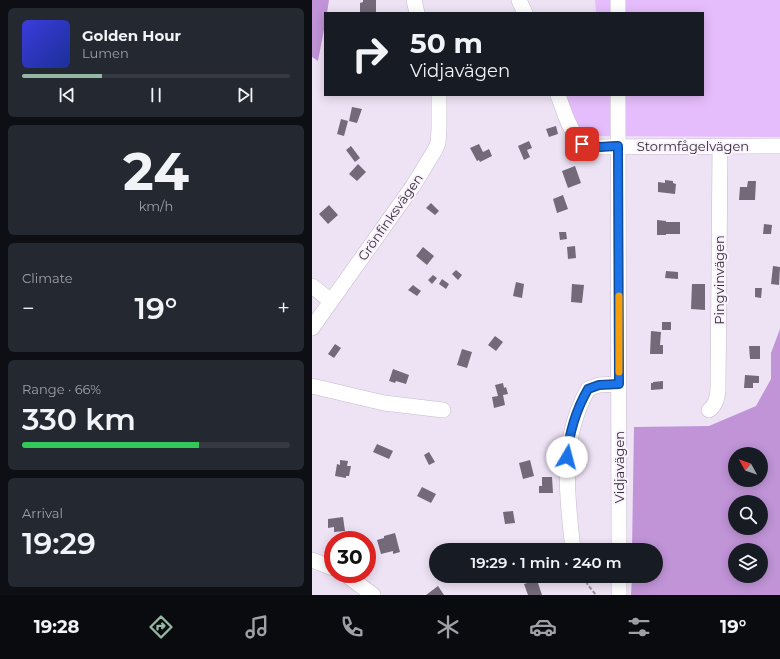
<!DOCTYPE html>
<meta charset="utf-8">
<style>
body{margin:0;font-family:Montserrat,sans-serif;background:#242831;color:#f1f3f6;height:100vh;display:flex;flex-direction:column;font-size:15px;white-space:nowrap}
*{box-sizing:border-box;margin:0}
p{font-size:13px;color:#9ea1a6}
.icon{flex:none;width:22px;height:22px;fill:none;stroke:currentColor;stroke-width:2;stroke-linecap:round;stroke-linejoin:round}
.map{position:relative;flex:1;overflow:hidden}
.sheet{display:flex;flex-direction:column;gap:8px;padding:8px;background:#0d0f14;width:312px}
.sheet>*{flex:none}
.hud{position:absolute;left:12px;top:12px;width:380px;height:84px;border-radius:0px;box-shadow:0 2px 10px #0003;background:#171b24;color:#f1f3f6;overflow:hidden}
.needle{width:26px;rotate:310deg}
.controls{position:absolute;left:416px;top:447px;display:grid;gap:8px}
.controls a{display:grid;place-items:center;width:40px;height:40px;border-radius:50%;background:#171b24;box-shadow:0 2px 10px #0003;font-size:20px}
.speed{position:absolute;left:12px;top:531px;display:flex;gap:8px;font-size:20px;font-weight:700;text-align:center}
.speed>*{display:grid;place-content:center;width:52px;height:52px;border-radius:50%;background:#171b24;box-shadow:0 2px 10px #0003;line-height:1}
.speed .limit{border:6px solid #d22;background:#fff;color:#111}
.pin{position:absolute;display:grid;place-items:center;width:34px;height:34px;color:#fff;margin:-17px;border-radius:8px;box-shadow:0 2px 6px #0006}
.me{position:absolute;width:44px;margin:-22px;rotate:8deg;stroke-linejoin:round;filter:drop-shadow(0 0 3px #0008)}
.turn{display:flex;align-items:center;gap:14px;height:84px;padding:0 20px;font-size:18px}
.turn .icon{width:52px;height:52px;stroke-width:2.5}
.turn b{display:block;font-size:28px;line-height:34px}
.big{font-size:30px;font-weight:600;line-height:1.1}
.sheet .tile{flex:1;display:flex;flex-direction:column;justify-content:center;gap:6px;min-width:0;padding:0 14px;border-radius:6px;background:#242831}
.sheet .dial{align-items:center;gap:0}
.dial b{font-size:52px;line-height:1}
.song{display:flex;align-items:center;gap:12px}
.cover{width:48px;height:48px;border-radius:6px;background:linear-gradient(135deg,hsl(240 70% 55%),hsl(230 70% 35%))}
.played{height:4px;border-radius:2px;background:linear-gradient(90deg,#95b8a4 30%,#363941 30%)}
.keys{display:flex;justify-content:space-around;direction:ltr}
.heat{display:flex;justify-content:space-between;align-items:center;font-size:22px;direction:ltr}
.charge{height:6px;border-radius:3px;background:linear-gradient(90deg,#34c759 66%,#363941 0)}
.trip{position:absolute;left:117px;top:543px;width:234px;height:40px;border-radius:20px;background:#171b24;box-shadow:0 2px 10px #0003;font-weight:600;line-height:40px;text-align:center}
.tabs{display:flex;height:64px;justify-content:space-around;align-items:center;background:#090b0e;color:#9ea1a6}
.tabs .icon{width:28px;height:28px}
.tabs .active{color:#95b8a4}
.tabs b{font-size:18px;color:#f1f3f6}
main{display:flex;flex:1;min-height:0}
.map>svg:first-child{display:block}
.green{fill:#e6bdfc}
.forest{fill:#c094d7;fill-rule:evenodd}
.building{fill:#736979}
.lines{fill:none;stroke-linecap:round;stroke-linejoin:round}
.minor-casing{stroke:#c5b9cb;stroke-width:16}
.path{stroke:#978e9b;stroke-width:2;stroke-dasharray:4 2;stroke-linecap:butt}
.minor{stroke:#fff;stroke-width:15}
.route-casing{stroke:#114b97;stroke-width:10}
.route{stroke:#1a73e8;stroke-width:7}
.slow{stroke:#f59e0b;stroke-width:7}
.labels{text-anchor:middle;stroke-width:4;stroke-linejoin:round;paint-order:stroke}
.street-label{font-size:13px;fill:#312c33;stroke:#f9f2fd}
</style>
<main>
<section class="sheet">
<div class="tile">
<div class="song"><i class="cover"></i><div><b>Golden Hour</b><p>Lumen</p></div></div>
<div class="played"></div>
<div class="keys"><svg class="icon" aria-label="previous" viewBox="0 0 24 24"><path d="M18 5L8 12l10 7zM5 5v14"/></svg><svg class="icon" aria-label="pause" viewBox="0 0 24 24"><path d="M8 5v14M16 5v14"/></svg><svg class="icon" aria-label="next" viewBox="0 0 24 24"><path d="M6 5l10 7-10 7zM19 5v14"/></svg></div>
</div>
<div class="tile dial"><b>24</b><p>km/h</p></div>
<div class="tile"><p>Climate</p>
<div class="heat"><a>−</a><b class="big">19°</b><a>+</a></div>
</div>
<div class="tile"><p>Range · 66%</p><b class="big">330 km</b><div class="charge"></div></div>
<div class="tile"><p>Arrival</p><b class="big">19:29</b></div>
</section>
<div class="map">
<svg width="468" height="595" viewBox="0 0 468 595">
<rect width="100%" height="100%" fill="#eee3f5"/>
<path class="green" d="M283,0h185v137l-195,-1 -25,-41h143v-82h-107z"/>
<path class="forest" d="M0,0h17l-2,13h-2v11l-7,37 -6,-4z
M468,329v266h-149l1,-19h24v-26h-24l2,-123 75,-1 47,-20 15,-27v-26zM423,454h26v26h-26zM423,502h26v26h-26zM423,550h26v26h-26z"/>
<path class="building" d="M51,0h13v13h-16v-10l3,-1z
M40,107l10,2 -5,14 -8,-2z
M29,119l7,2 -4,15 -7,-2z
M244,126l2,8 -9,3 -3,-8z
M217,141l3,7 -5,2 3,7 -6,3 -6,-14z
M167,144l4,8 6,-3 3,7 -12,6 -1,-2 -2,1 -7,-13z
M39,146l9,12 -5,4 -9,-12z
M46,164l8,8 -9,9 -8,-7z
M263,166l6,17 -13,5 -6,-17z
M353,180l8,1v2l3,1 -1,10 -17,-2v-10l7,1z
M436,181h8l-1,19h-16l1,-13h7z
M251,195l5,14 -11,4 -4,-14z
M119,203l8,8 -4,4 -9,-7z
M17,205l9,10 -10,9 -9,-10z
M345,220l9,1v1h14v12h-14v1h-9z
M452,224l8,1 -1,9h-8z
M247,232h7l1,7 -7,1z
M263,246l1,12 -8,1 -1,-12z
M111,247l11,9 -7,9 -11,-9z
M461,266l7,1 -1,18 -8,-1z
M144,270l6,5 -4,5 -6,-6z
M354,271l12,1v7l-13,-1z
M121,275l4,3 -5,6 -4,-4z
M130,279l7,5 -3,5 -7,-5z
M204,282l8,2 -2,14 -9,-2z
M260,284l12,1 -2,18 -11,-1z
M380,284h13v26l-14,-1z
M101,285l8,6 -4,5 -9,-6z
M443,288h7l-1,10 -6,-1z
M350,322h9v8h-9z
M339,331l10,1 -1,13h3v9h-13z
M183,336l8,6 -7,9 -8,-6z
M23,344l6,4 -7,10 -6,-4z
M437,346h11v13h-10z
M150,349l10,3 -5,16 -10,-3z
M81,369l16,6 -3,9 -10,-3 -1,2 -6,-2z
M433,375l14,1v7h-6v5h-9z
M351,381v8l-12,1v-7h2v-1z
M191,383l1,5 2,-1 2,7 -5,1 2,10 -11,3 -2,-11 6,-1 -3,-11z
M65,444l16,7 -4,8 -16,-7z
M117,452l6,10 -6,3 -5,-10z
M28,460l8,1 -1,5h4l-2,10h-3v2l-11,-2 2,-12 3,1z
M218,460l4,16 -11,3 -4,-16z
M230,477h10l1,16h-14v-7h3z
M110,487l14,7 -5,9 -14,-7z
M201,511l2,12 -10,1 -2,-12z
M31,517l2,14 -11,1v-5l-6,1v-9z
M83,533l5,19 -7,2v-3l-12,3 -4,-14 7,-2v-2z
M225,580l5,15h-14l-4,-11z
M126,586l6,9h-18z"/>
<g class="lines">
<defs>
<path id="minor" d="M102,0l3,13
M207,0l6,13
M306,0v13
M246,95c5,13 12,39 24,48 2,2 6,3 8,4l190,-1
M306,95l1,455
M0,286l19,15
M0,328l101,-142 22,-36 3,-7 1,-14v-34
M0,386l72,17 59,7
M397,410c7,-5 8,-12 9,-20l2,-243
M261,550c-6,-57 -14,-109 15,-161l11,-4 20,-1
M0,560l21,8
M33,574l28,21
M307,576v19"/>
</defs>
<use href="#minor" class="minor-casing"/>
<path class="path" d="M271,576l5,9 8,10"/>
<use href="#minor" class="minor"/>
</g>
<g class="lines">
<defs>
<path id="route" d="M255,457c2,-24 9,-47 21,-68l11,-4 20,-1 -1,-238c-13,1 -24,2 -36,-2"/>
</defs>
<use href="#route" class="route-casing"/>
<use href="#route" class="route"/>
<path class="slow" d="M307,296v76"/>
</g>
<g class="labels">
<g class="street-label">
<text x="381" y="151">Stormfågelvägen</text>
<text transform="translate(78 217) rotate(-55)" y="5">Grönfinksvägen</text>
<text transform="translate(407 280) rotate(-90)" y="5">Pingvinvägen</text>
<text transform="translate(307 467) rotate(-90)" y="5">Vidjavägen</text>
</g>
</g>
</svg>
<div class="controls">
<a><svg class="needle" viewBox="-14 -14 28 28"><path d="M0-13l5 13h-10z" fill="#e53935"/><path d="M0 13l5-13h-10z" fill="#9ea1a6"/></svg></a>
<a><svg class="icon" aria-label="search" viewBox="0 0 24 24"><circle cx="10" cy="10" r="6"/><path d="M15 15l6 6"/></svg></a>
<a><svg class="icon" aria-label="layers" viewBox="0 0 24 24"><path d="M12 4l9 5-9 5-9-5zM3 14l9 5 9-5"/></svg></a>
</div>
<div class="speed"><div class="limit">30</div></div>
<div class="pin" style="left:270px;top:144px;background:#d93025"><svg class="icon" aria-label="arrive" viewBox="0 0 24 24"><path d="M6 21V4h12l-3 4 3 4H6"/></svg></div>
<svg class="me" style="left:255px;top:457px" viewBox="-20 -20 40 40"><circle r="19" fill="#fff"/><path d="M0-13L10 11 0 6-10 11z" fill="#1a73e8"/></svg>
<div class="trip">19:29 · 1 min · 240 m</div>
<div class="hud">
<div class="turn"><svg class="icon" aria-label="right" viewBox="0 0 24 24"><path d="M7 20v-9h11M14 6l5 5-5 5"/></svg><div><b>50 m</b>Vidjavägen</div></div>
</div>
</div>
</main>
<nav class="tabs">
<b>19:28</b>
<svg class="icon active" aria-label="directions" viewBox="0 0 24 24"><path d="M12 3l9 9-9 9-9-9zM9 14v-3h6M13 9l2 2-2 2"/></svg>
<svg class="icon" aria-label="music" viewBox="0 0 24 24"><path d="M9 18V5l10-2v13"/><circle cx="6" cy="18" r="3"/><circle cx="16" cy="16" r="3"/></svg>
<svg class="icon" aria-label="phone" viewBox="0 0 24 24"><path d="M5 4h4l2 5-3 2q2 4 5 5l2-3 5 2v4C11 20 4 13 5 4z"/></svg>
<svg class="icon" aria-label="climate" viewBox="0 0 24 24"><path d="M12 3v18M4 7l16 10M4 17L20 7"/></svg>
<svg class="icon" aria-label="car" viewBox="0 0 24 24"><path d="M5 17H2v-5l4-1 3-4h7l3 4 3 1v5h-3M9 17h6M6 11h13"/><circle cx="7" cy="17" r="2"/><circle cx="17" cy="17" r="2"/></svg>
<svg class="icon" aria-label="filters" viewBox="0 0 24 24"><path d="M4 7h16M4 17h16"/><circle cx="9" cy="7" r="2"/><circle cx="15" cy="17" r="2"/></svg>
<b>19°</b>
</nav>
